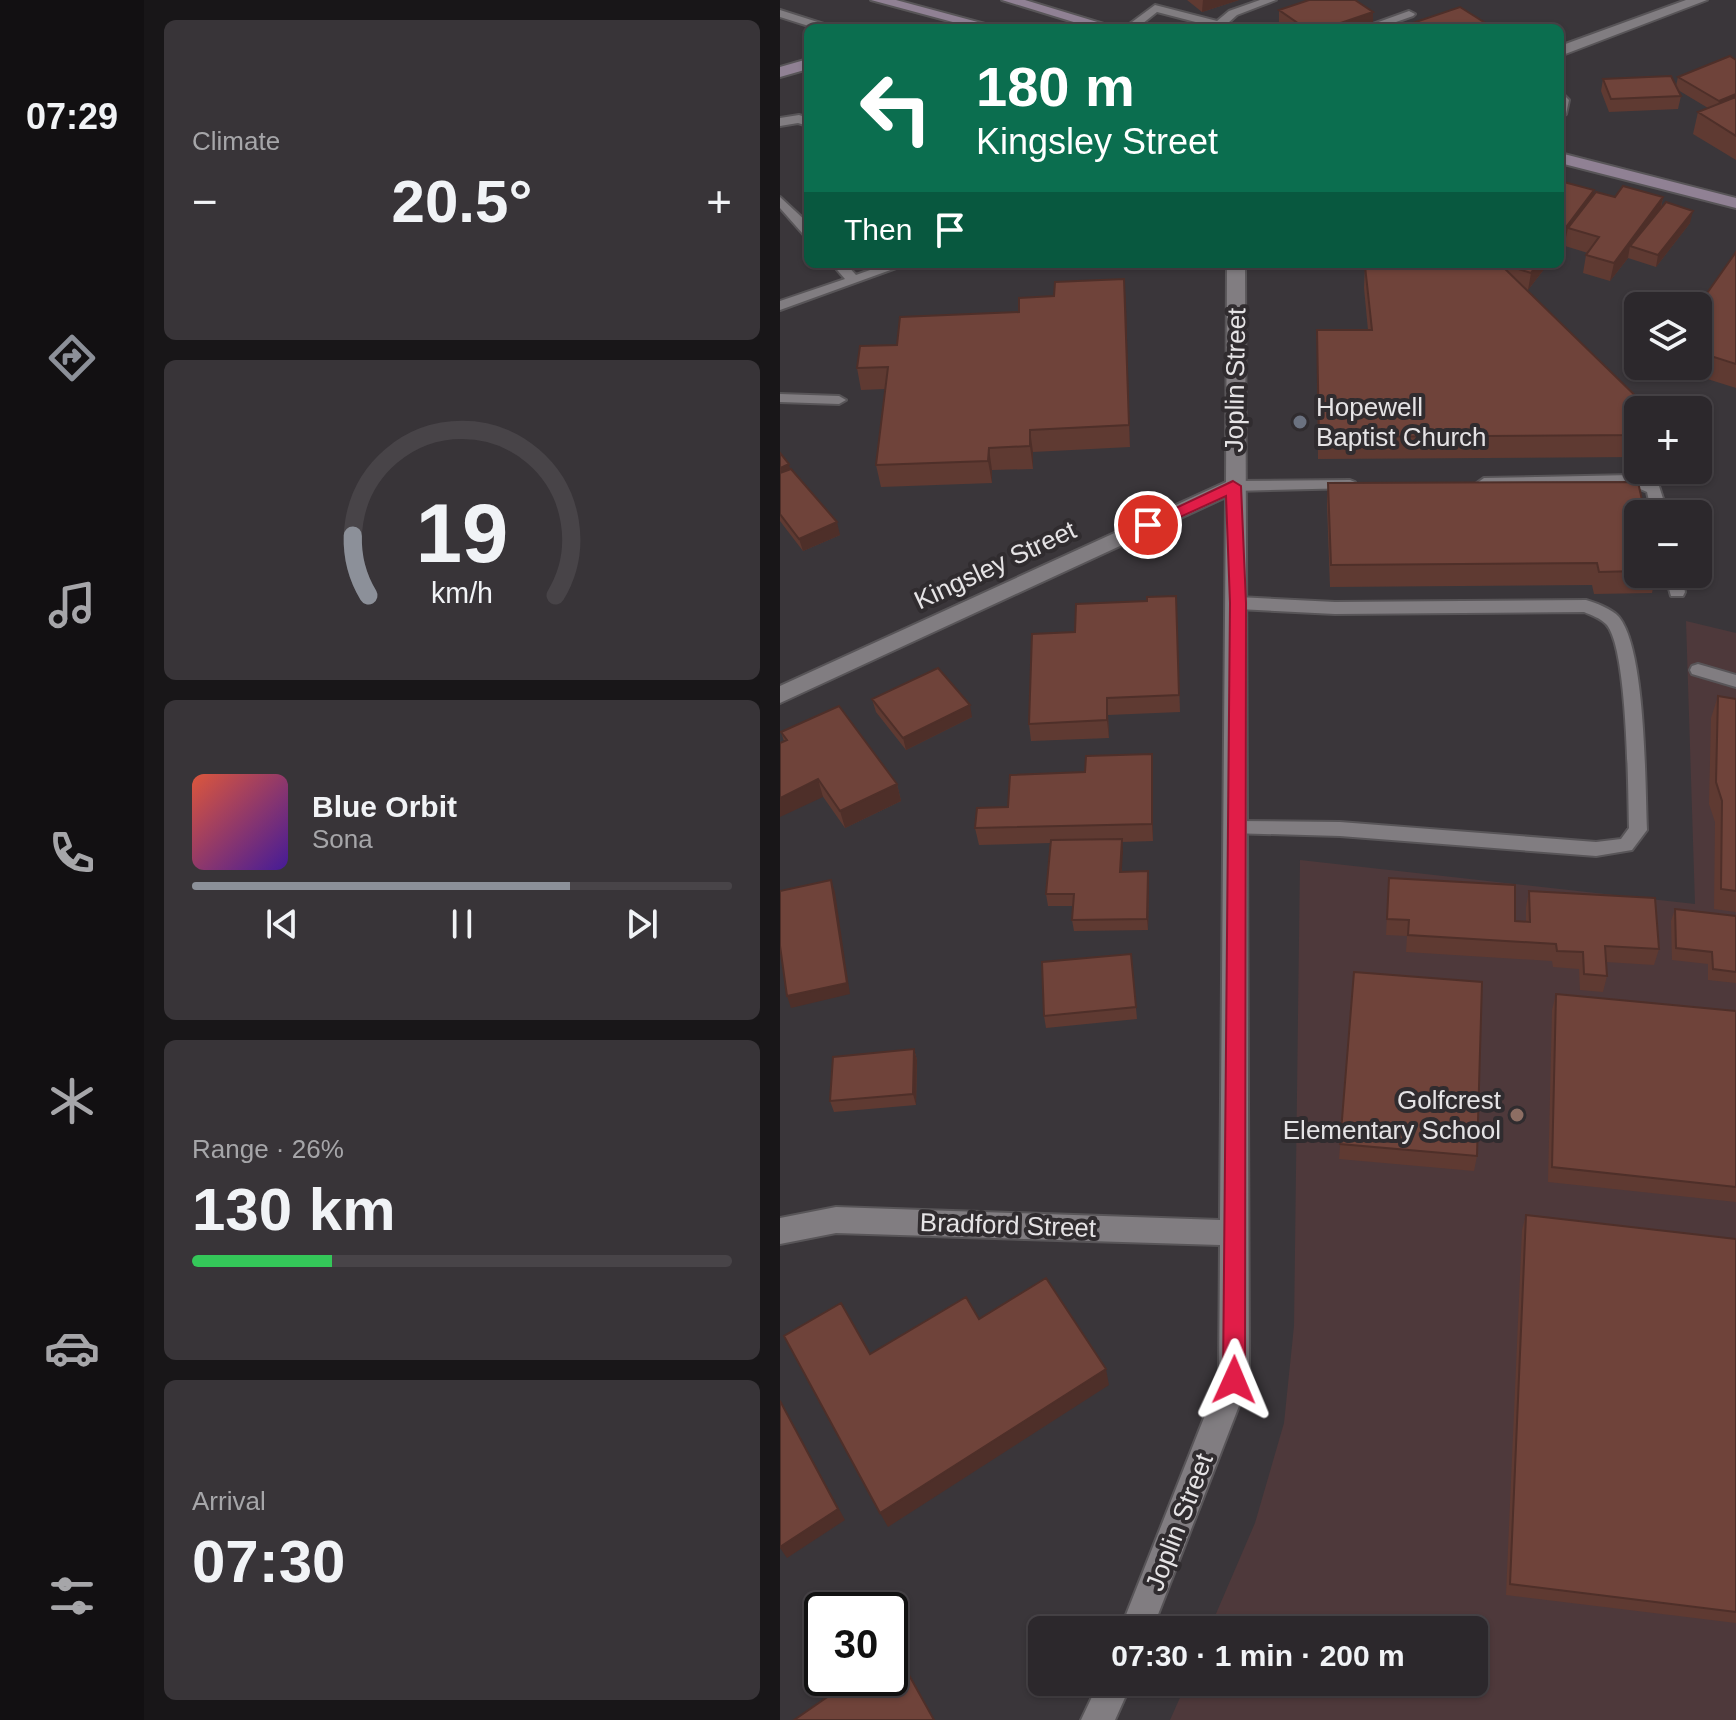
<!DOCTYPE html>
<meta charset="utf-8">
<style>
body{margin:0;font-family:Helvetica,sans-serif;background:#383438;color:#f1f3f6;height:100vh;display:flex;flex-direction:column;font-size:30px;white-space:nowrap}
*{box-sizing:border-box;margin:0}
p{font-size:26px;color:#a6a6a9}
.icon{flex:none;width:44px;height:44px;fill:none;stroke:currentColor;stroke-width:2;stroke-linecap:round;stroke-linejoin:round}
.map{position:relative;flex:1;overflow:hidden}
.panel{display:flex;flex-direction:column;gap:20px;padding:20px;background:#181618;width:636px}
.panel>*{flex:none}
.banner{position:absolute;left:24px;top:24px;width:760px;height:244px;border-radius:12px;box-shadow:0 2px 6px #0004,0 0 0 2px #484448;background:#0b6e4f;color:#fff;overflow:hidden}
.tools{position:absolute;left:844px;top:292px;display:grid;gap:16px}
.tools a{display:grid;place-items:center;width:88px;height:88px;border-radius:12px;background:#2c282c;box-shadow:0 2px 6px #0004,0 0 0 2px #484448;font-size:40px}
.speed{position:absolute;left:24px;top:1592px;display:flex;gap:16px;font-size:40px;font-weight:700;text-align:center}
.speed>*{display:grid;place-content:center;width:104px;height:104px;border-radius:50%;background:#2c282c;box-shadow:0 2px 6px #0004,0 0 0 2px #484448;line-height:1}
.speed .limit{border:4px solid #111;border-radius:12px;background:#fff;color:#111}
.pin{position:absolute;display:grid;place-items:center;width:68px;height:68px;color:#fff;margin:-34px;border:4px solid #fff;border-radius:50%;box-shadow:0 2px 8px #0007}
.me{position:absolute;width:88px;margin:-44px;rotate:1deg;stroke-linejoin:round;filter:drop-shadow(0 0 6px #0008)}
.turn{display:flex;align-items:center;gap:28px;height:168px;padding:0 40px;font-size:36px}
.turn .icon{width:104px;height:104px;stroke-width:2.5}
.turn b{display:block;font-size:56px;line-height:68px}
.then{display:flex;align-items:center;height:76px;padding:0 40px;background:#0003;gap:16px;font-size:30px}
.big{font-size:60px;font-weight:700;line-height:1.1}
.panel .widget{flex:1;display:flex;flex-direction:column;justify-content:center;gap:12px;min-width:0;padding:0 28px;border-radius:12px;background:#383438}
.panel .dial{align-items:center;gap:0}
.dial svg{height:208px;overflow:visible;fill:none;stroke:#484448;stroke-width:7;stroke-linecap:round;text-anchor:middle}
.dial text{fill:#f1f3f6;stroke:none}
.song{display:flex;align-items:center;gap:24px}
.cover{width:96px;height:96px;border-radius:12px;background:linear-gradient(135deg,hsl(10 70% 55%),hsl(260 70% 35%))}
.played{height:8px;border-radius:4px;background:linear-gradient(90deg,#8c9099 70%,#484448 70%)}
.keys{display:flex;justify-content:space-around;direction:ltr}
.heat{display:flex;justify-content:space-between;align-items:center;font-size:44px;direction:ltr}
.charge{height:12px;border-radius:6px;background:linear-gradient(90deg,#34c759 26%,#484448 0)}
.trip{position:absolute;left:248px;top:1616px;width:460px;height:80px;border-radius:12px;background:#2c282c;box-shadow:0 2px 6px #0004,0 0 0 2px #484448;font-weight:700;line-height:80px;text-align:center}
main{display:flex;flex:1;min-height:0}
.tab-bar{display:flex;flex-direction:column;width:144px;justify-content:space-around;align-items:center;background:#121012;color:#a6a6a9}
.tab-bar .icon{width:56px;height:56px}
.tab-bar .selected{color:#8c9099}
.tab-bar b{font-size:36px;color:#f1f3f6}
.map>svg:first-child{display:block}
.education{fill:#4e393b}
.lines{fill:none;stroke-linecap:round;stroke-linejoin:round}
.lane-casing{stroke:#585558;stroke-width:4}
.street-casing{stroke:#585558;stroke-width:4}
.secondary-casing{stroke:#585558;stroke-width:4}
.lane{fill:#817d81;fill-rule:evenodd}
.street{fill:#817d81;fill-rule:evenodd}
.secondary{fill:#908194;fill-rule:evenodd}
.wall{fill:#5f3a32}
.shaded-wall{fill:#4e2f29}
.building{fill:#6f433a;stroke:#4e2f29;stroke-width:2}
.route{fill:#e11d48;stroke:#92132f;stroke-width:2}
.worship-dot{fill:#6b7280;stroke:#302c2f;stroke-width:3}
.education-dot{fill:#8d6e63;stroke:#302c2f;stroke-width:3}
.labels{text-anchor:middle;stroke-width:8;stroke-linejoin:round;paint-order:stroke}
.street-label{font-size:26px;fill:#e5e3e5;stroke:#302c2f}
.poi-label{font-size:26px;fill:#e5e3e5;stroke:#302c2f;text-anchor:start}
</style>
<main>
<nav class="tab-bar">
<b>07:29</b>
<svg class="icon selected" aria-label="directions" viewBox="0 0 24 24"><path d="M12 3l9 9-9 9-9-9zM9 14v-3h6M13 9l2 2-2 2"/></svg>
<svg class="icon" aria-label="music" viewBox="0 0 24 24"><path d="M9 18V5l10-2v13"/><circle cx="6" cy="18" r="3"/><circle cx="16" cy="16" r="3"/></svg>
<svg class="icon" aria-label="phone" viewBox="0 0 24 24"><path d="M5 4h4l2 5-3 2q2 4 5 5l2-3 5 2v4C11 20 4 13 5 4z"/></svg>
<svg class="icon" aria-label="climate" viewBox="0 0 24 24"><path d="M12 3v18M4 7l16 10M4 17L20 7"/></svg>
<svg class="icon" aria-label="car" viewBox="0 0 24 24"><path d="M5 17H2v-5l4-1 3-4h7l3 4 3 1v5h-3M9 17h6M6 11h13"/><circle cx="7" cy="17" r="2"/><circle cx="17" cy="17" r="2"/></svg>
<svg class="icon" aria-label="filters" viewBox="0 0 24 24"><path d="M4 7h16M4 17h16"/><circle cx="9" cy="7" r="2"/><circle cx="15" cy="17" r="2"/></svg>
</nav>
<section class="panel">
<div class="widget"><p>Climate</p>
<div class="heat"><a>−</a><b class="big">20.5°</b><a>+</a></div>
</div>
<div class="widget dial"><svg viewBox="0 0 100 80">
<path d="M14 69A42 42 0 1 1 86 69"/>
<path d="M14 69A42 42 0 0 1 8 46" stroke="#8c9099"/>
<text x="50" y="56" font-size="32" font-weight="700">19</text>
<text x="50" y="72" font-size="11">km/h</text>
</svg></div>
<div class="widget">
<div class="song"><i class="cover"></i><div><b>Blue Orbit</b><p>Sona</p></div></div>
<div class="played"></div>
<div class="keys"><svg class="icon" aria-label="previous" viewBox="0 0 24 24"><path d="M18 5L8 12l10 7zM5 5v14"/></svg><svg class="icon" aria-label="pause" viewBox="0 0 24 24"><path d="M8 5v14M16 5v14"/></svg><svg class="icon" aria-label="next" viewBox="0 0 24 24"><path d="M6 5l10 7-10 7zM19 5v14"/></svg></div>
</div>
<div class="widget"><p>Range · 26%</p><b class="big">130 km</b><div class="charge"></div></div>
<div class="widget"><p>Arrival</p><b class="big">07:30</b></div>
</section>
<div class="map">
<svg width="956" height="1720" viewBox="0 0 956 1720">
<rect width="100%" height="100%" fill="#3a363a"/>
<path class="education" d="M906,621l50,12v1087h-566l17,-38h287v-52h-265l46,-107 29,-100 10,-97 6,-466 395,44z"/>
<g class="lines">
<defs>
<path id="lane" d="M480,0h16l-39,15 -9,8 11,5h-30l2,-2 -54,-14 -20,16h-13l31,-23 62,16 12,-10z
M0,10l50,16 2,2h-17l-35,-11z
M629,11l6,3 -2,2 -34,12h-17z
M780,91l9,9 -3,14 -6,4z
M19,115l9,3v8l-10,-3 -18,3v-8z
M0,197l28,26v12l-5,-1 -23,-26z
M52,264h14l10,11 31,-11h20l-127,46v-9l65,-22z
M0,394l59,2 7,4 -7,4 -59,-2z
M853,475l26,11 9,28h-16l-5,-22 -16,-7 -147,3 -7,-5 7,-5z
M570,480l5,2v6l-122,3 -7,-5 7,-5z
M885,574h16l4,18 -2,4h-12z
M458,597l97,5 251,-2c10,3 26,9 33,17 27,33 26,168 28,213l-15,20 -36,6 -256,-20 -111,-3 -3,-5 3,-5 6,-2 105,1 256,20 25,-3 8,-11c-1,-37 -1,-181 -23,-204 -6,-6 -15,-9 -22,-12l-249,2 -97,-5 -8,-6z
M918,664l38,11v12l-44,-13 -2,-4 2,-4z"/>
<path id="street" d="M906,0h21l-147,56v-10z
M447,264h18l4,1116 -97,250h-32l99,-250 1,-135 -384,-12 -56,11v-26l56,-11 384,13 6,-723 -446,206v-17l446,-204z
M319,1682h33l-17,38h-34z"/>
<path id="secondary" d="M91,0h25l104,28h-25z
M222,0h23l92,28h-24z
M28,59v10l-28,8v-10z
M780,153l176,45v10l-176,-45z"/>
</defs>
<use href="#lane" class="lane-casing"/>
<use href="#street" class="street-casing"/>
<use href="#secondary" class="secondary-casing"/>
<use href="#lane" class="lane"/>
<use href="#street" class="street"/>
<use href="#secondary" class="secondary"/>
</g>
<path class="wall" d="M407,0h52l-37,12z
M499,10l94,2v12l-12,4h-74l-8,-6z
M956,60v100l-43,-26 5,-22 10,-4 -30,-18 3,6 -3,13 -69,3 -8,-21 2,-12 73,7 2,-9z
M780,181l34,14 21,2h48l-2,12 29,14 -34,44 -28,-9 -18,23 -27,-8 3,-18 2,-2 -23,-7v-4l-5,7z
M956,252v136l-70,-22h32v-60z
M704,264h64l-20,26h-1l111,120v47l-320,2 -1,-129h51l-4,-42 1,-22 124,-1z
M344,279l6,168 -97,5v17l-41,1v13l-111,4 -5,-22 9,-76 -24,1 -4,-22 40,-23 122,-33 35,-16z
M0,453l10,16 50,66 -37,16 -23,-30z
M548,483l310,31v60h18l-4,19 -58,1 -2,-9 -262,2 -3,-82z
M396,596l4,116 -72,3 1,23 -78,3 -2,-17 46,-92 72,-31z
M938,696l18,3v213l-22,-3 1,-87 -6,-18 2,-86z
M92,699l100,18 -66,33 -30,-38z
M1,732l116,52 4,17 -56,27 -61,-87z
M372,754l1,17v70l-31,1v30l26,-1 1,12 -1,47 -74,1 -2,-11 1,-14h-25l-2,-12 4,-51 -71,2 -4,-17 110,-56z
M609,878l126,43 11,1v-15l3,-16 130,58 -5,16 -48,-3 1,14 -4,16 -23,-2 -1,-21 -26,-2 -1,-6 -146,-9 1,-16 -21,-1z
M895,909l61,7v67l-28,-3v-16l-36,-4 -1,-39z
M351,954l6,65 -91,9 -2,-12z
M574,972l123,184 -3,15 -135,-12z
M776,994l180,17v191l-188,-20 4,-172z
M134,1049l3,11 -1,45 -82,7 -4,-11z
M746,1215l210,24v384l-230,-28 16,-365z"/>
<path class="shaded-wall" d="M423,0h36l-37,12z
M593,12v12l-12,4h-35z
M956,94v11l-19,8 2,-12z
M814,190l-3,18 -23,20 -3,14 -5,7v-14z
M883,197l-4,18 -29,31 -2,12 -18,23 4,-18z
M913,211l-3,12 -34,44 2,-12z
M757,264h11l-20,26 3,-17z
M344,279l2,23 4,145 -1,-22z
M250,430l3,22v17l-3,-23z
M209,448l3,22v13l-4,-22z
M9,464l3,13 -12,5v-14z
M57,522l3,13 -37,16 -4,-12z
M327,698l1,17 1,23 -2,-18z
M190,705l2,12 -66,33 -3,-12z
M372,754l1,17v70l-1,-17z
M38,779l5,18 -43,20v-19z
M117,784l4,17 -56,27 -5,-17z
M342,839l1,12 -2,32 -1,-11z
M368,871l1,12 -1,47 -1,-11z
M51,880l4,12 15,102 -59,14 -4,-12z
M134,1049l3,11 -1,45 -3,-11z
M326,1369l3,16 -221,142 -8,-14z
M0,1400l65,120 -58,38 -7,-10z"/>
<path class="building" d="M529,0h46l18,12 -47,16h-21l-26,-18z
M680,7l30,19 -7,2h-85z
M950,56l6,4v34l-17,7 -41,-24z
M891,76l10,20 -70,3 -8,-20z
M956,97v39l-38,-24z
M780,181l34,9 -34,45z
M843,186l40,11 -49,66 -28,-8 13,-18 -31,-9 28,-36 19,5z
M886,202l27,9 -35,44 -28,-9z
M956,252v112l-38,-12v-46z
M723,264h34l-6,9z
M721,265l149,145h-12v25l-319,2 -2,-107h55l-7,-64z
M344,279l5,146 -99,5v16l-41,2 -1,13 -112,4 12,-98 -31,1 3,-22 37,-1 3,-28 119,-5v-14l35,-2 1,-14z
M0,453l9,11 -9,4z
M11,469l46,53 -38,17 -19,-25v-41z
M858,482l7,32h-7v57l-39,1 -2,-9 -266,2 -3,-82z
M396,596l3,99 -72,3v22l-78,4 3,-90 43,-2 1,-28 71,-3v-4z
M158,668l32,37 -67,33 -31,-39z
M938,696l18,3v192l-15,-2 1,-88 -6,-19z
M59,706l58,78 -57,27 -22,-32 -38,19v-55l7,-3 -6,-8z
M372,754v70l-177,4 2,-20 31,-1 2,-32 75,-3 1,-16z
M342,839l-2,33 28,-1 -1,48 -75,1 2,-26h-28l5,-54z
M609,878l126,7v36l15,1 -1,-31 126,7 4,51 -54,-3 2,30 -23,-2 -1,-22 -26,-1 -1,-7 -148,-9 1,-15 -22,-1z
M51,880l16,103 -60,13 -7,-50v-55z
M895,909l61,7v56l-23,-3 -1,-17 -36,-4z
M351,954l5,53 -92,9 -2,-54z
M574,972l128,10 -5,174 -137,-12z
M776,994l180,17v176l-184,-20z
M134,1049l-1,45 -83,7 3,-44z
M746,1215l210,24v373l-226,-28z
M266,1278l60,91 -226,144 -96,-177 57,-33 29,51 96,-57 13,22z
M0,1401l58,108 -58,38z
M115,1650l39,70h-140l61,-42h35v-24z"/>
<path class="route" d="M453,481l8,5 5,117 -1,777 -3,7 -8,4 -8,-4 -3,-7 7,-777 -4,-107 -72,33h-11l-3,-4z"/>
<circle class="worship-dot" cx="520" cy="422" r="8"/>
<circle class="education-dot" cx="737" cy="1115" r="8"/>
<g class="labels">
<g class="street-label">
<text transform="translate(455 380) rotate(-89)" y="9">Joplin Street</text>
<text transform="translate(215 565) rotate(-25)" y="9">Kingsley Street</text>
<text transform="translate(228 1225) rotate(2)" y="9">Bradford Street</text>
<text transform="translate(399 1522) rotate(-69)" y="9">Joplin Street</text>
</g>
<g class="poi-label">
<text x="536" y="416">Hopewell<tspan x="536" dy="30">Baptist Church</tspan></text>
<text x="721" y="1109" text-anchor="end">Golfcrest<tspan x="721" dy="30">Elementary School</tspan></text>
</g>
</g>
</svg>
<div class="tools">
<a><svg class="icon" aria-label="layers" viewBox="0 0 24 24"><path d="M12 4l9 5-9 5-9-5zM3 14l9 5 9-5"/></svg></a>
<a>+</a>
<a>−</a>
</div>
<div class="speed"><div class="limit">30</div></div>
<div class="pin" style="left:368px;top:525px;background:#d93025"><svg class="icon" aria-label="arrive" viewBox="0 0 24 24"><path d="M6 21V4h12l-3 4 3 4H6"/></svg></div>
<svg class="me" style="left:454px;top:1380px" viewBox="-20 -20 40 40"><path d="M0-17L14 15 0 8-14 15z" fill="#e11d48" stroke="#fff" stroke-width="4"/></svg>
<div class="trip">07:30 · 1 min · 200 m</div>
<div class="banner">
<div class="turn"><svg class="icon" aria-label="left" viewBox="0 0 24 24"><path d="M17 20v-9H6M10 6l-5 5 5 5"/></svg><div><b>180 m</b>Kingsley Street</div></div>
<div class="then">Then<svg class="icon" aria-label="arrive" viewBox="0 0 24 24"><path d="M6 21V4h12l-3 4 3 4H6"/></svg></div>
</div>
</div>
</main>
